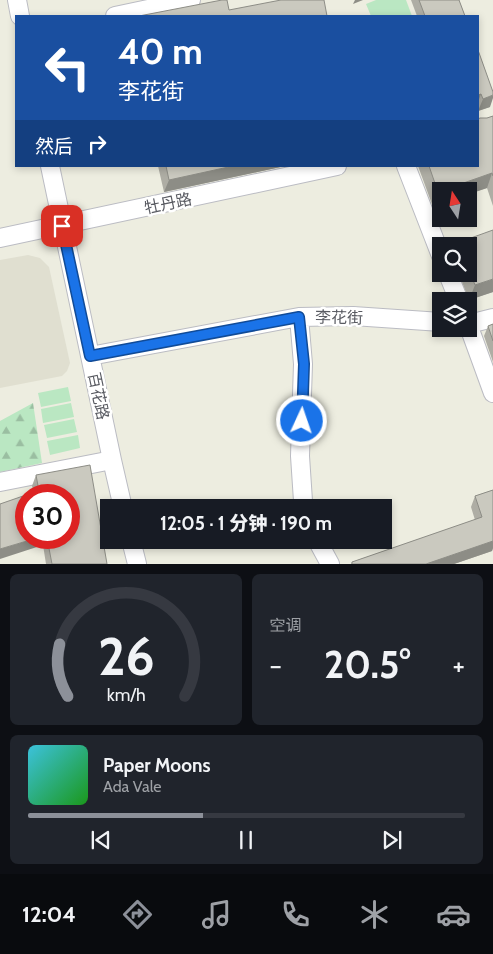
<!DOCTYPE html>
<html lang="zh">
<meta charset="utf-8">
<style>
body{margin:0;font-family:Cabin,"Noto Sans SC",sans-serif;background:#20242c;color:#f1f3f6;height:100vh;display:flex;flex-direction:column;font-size:19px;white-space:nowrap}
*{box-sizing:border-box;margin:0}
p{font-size:16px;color:#9ea1a6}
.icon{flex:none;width:28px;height:28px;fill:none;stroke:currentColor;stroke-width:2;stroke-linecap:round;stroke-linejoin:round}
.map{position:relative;height:564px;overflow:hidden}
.panel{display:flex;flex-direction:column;gap:10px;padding:10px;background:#0d0f14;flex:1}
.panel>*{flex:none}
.banner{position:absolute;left:15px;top:15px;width:464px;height:152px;border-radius:0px;box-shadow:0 2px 8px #0003;background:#1a4fa0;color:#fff;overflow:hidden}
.needle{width:32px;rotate:348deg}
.buttons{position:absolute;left:432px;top:182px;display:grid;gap:10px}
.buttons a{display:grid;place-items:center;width:45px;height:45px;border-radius:0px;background:#171b24;box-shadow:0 2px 8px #0003;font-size:25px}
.speed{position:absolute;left:15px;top:484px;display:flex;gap:10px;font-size:25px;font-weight:700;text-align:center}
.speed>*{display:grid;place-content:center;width:65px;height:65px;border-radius:50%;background:#171b24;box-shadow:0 2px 8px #0003;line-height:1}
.speed .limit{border:8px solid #d22;background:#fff;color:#111}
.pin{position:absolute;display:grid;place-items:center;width:42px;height:42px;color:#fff;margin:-21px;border-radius:10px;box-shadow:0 2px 8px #0006}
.me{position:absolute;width:55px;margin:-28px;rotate:3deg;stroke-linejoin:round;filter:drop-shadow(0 0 4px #0008)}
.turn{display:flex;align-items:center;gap:18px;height:105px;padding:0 20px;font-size:22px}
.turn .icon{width:65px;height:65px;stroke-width:2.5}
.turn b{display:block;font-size:35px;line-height:42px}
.then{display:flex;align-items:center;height:48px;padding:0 20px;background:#0003;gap:10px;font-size:19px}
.big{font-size:38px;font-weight:800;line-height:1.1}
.panel .widget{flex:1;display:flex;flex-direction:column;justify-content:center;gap:8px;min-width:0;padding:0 18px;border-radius:8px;background:#20242c}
.panel .dial{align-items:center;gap:0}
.dial svg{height:130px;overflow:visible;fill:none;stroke:#363941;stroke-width:7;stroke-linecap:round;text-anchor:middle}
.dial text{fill:#f1f3f6;stroke:none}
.song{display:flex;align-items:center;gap:15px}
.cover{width:60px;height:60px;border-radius:8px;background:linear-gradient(135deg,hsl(190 70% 55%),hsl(120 70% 35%))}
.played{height:5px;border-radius:2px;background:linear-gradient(90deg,#8c9099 40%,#363941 40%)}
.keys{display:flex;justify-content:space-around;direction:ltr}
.heat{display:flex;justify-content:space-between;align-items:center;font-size:28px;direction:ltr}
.panel .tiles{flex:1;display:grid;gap:10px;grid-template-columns:1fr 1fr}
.widget:last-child{grid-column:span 2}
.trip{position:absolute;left:100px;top:499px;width:292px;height:50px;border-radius:0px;background:#171b24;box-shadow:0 2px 8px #0003;font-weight:800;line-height:50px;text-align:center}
.menu{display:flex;height:80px;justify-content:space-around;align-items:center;background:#090b0e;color:#9ea1a6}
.menu .icon{width:35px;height:35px}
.menu .active{color:#8c9099}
.menu b{font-size:22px;color:#f1f3f6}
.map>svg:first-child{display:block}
.education{fill:#e0dfd0}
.grass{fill:#bae7c2}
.forest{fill:url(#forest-firs)}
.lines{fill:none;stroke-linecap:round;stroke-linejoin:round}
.street-casing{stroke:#bbbcc3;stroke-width:20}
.street{stroke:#fff;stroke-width:18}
.wall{fill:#aeada4}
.shaded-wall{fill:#8d8d86}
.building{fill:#cac9bf;stroke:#8d8d86}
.route-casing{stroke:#114b97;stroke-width:12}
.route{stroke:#1a73e8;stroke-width:9}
.labels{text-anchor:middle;stroke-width:5;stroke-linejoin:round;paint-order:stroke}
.street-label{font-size:16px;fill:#595b62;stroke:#fff}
</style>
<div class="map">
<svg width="493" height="564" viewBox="0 0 493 564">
<defs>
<pattern id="forest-firs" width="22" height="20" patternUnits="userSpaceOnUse" patternTransform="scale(1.25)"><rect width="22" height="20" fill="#bae7c2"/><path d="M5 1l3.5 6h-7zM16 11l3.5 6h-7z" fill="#9abea1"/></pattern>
</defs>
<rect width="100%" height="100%" fill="#edede0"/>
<path class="education" d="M28,255l12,3 9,9 21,96 -3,8 -5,5 -62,12v-128z"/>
<path class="grass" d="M376,0h30l6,16h-41l-5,-12z
M68,387l3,14 -30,6 -3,-14z
M71,403l3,14 -31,6 -2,-14z
M74,419l3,13 -30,6 -3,-13z
M78,435l2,13 -30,7 -3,-14z"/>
<path class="forest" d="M33,403l9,60 -42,9v-51z"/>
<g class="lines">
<defs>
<path id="street" d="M17,0l3,16
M115,16l76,-16
M50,166l62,294 11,48
M406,166l35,90
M0,238l337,-72
M448,274l11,27
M299,317l4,47 -3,92 3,45 2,7
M469,324l24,-6
M469,327l24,66
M90,356l209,-39 54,-1 88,6
M0,482l112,-22
M131,540l6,24
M317,540l13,24"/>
</defs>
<use href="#street" class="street-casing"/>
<use href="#street" class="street"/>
</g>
<path class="wall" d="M411,0h48l6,16h-48z
M478,50l12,57 -12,4z
M493,116v90l-6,-18 -18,6v-3h-28v13l-8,3 -15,-41h60l9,-48z
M158,166h127l-121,26z
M469,246l24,46 -24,8 -10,-26h10z
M493,324v38l-9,-26 4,-10z
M36,475l71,89h-61l-3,-19 -17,-7h43l-35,-45 -2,-7z
M493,490v58l-1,3 -38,13h-103l1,-2 123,-42 -4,-13 4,-11z"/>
<path class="shaded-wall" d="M355,0h8l-10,4z
M481,94l-3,8v-7z
M493,95v3l-3,9 -12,4 5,-12z
M233,166h52l-121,26 5,-12z
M492,173l-5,15 -18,6v-3h-28v13l-8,3 5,-15z
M493,279v13l-24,8 6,-15z
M37,538h9l-3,7 -43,14v-10z
M493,541v7l-1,3 -38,13h-28z"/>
<path class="building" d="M222,0h5l2,10 52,-10h43l3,16h-188z
M419,0h40l6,16h-40z
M478,50l15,42v3l-10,4 -2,-5 -3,1z
M493,116v60l-1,-3 -54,19 -9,-26h49v-47l2,-1h7z
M166,166h67l-64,14z
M493,230v49l-18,6 -6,-15v-24h-14l2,-3z
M493,324v17l-5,-15z
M90,465l17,99h-55l-5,-26h22v-43h-42l12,-4 -3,-16z
M493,490v51l-67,23h-74v-2l130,-45 -7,-21z
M26,495v43h11l-37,11v-45z"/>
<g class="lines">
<defs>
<path id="route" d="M62,226l28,130 209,-39 5,47 -2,57"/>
</defs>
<use href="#route" class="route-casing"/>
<use href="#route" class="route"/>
</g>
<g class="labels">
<g class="street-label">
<text transform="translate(168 203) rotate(-12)" y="6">牡丹路</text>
<text transform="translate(339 317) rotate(1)" y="6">李花街</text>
<text transform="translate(99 396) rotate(78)" y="6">百花路</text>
</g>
</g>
</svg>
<div class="buttons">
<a><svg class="needle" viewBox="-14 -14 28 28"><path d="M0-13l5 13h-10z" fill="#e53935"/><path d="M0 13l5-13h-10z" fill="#9ea1a6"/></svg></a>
<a><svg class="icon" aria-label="search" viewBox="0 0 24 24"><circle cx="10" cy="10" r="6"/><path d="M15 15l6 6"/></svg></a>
<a><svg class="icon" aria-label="layers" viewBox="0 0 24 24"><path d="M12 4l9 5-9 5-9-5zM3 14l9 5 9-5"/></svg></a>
</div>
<div class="speed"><div class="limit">30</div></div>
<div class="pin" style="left:62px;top:226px;background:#d93025"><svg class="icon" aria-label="arrive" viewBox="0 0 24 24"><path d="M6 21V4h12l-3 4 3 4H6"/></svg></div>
<svg class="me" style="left:302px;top:421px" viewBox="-20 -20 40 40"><circle r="17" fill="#1a73e8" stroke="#fff" stroke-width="3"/><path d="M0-11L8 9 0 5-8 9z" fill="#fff"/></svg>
<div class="trip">12:05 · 1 分钟 · 190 m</div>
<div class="banner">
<div class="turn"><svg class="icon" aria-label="left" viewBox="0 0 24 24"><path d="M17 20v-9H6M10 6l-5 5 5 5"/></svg><div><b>40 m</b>李花街</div></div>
<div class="then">然后<svg class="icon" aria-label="right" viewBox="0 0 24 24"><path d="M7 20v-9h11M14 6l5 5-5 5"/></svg></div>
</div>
</div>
<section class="panel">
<div class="tiles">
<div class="widget dial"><svg viewBox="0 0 100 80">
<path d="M14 69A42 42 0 1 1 86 69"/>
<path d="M14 69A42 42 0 0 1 9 37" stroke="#8c9099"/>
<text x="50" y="56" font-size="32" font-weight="700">26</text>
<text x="50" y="72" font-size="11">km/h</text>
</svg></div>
<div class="widget"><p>空调</p>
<div class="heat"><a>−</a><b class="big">20.5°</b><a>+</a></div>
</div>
<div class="widget">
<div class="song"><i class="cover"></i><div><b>Paper Moons</b><p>Ada Vale</p></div></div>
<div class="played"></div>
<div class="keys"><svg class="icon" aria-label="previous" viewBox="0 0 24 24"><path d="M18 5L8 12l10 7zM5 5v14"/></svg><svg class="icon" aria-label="pause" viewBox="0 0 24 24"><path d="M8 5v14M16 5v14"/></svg><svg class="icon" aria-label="next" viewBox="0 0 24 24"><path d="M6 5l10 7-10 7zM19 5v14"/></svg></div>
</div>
</div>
</section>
<nav class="menu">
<b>12:04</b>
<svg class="icon active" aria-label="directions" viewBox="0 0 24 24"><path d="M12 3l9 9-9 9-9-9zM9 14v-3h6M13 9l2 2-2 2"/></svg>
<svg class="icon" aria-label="music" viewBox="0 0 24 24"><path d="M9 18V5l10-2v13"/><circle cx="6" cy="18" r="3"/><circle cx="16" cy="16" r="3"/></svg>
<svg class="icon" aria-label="phone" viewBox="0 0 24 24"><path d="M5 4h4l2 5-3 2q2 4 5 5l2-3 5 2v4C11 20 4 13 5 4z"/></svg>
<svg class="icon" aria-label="climate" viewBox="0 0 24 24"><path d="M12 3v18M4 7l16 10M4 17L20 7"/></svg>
<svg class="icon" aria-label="car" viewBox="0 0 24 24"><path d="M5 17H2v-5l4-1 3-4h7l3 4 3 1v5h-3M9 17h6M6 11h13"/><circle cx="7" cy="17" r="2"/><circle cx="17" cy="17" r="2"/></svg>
</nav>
